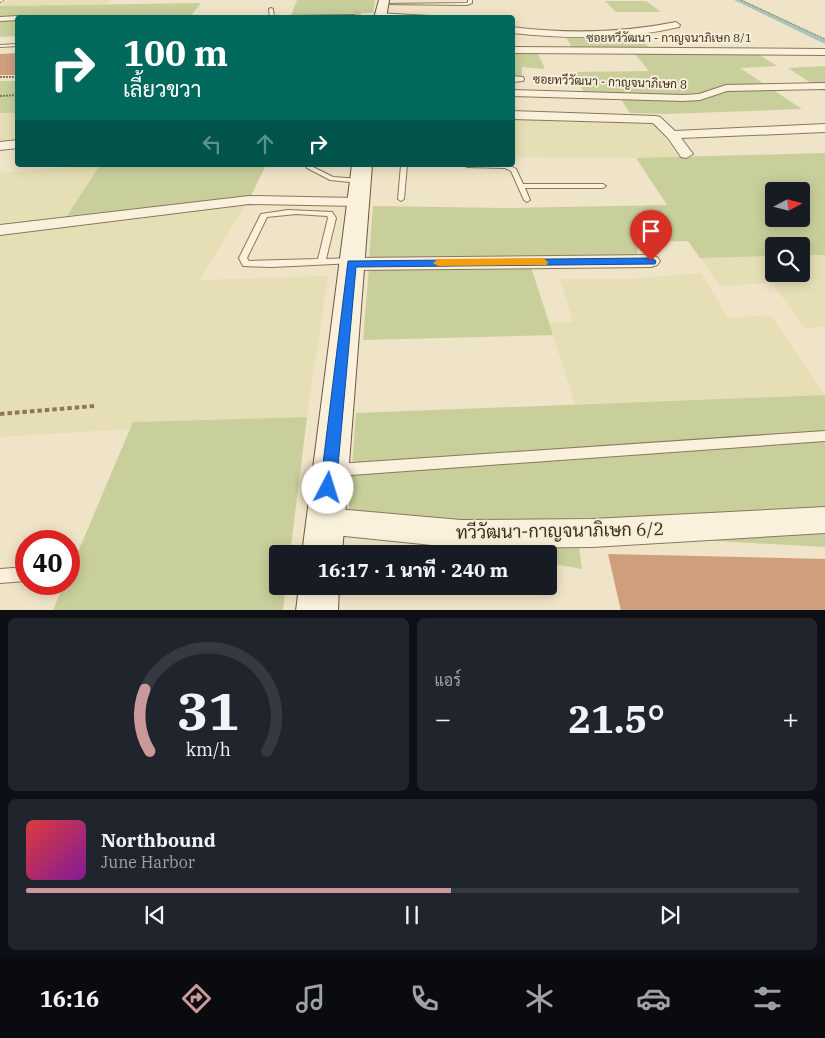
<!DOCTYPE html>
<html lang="th">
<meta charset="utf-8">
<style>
body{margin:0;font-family:"IBM Plex Serif",Sarabun,serif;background:#20242c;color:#f1f3f6;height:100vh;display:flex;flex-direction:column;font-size:19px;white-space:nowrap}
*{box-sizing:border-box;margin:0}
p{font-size:16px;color:#9ea1a6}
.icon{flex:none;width:28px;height:28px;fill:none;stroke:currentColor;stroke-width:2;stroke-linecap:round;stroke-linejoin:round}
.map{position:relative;height:610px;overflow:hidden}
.details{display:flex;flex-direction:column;gap:8px;padding:8px;background:#0d0f14;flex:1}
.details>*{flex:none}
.guide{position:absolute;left:15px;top:15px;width:500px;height:152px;border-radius:5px;box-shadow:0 2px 12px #0003;background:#00695c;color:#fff;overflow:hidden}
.needle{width:32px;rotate:83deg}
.fabs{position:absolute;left:765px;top:182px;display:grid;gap:10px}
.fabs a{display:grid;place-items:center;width:45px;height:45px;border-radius:5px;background:#171b24;box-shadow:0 2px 12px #0003;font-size:25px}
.speed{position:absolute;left:15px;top:530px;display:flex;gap:10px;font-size:25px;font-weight:700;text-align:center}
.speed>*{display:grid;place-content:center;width:65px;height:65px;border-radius:50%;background:#171b24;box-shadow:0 2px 12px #0003;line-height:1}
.speed .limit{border:8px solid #d22;background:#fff;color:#111}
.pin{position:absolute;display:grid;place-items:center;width:42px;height:42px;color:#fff;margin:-51px -21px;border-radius:50% 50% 50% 0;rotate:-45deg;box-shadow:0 0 5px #0007}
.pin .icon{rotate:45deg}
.me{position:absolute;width:55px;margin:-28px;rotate:5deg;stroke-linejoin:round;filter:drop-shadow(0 0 4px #0008)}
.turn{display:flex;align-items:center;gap:18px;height:105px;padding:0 25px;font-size:22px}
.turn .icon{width:65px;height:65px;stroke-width:2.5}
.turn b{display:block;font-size:35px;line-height:42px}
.lanes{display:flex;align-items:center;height:48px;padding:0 25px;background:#0003;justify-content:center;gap:25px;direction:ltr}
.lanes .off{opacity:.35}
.big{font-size:38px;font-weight:800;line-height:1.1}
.details .tile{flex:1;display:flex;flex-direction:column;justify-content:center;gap:8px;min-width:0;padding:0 18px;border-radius:8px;background:#20242c}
.details .dial{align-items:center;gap:0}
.dial svg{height:130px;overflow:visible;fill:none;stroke:#363941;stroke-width:7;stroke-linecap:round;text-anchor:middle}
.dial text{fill:#f1f3f6;stroke:none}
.song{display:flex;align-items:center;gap:15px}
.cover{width:60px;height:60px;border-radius:8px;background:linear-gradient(135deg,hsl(0 70% 55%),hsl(290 70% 35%))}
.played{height:5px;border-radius:2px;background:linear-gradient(90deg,#cc999b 55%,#363941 55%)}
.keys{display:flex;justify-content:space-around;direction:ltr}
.heat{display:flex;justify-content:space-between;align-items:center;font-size:28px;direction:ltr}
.details .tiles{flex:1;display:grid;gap:8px;grid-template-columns:1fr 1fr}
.tile:last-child{grid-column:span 2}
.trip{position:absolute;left:269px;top:545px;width:288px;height:50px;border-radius:5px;background:#171b24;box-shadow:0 2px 12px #0003;font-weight:800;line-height:50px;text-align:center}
.menu{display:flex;height:80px;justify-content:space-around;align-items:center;background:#090b0e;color:#9ea1a6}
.menu .icon{width:35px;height:35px}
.menu .active{color:#cc999b}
.menu b{font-size:22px;color:#f1f3f6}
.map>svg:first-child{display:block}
.farmland{fill:#e6deb5}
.green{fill:#c9cf9b;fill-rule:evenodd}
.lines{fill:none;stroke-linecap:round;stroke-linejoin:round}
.canal{fill:#a9c4bc;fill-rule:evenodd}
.building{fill:#cf9f7d}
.street-tunnel{stroke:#ccc0a6;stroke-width:8;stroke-dasharray:8 4.5;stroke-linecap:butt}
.lane-casing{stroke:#8d765c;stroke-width:2}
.street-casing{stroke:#8d765c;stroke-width:2}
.secondary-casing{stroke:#6f573f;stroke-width:2}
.path-far2{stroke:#8d765c;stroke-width:1;stroke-dasharray:2 1;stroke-linecap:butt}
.path-far1{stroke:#8d765c;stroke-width:2;stroke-dasharray:2 1;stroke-linecap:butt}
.path{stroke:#8d765c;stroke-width:4;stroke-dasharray:4.5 3;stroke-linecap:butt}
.lane{fill:#faf1dc;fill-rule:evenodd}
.street{fill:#faf1dc;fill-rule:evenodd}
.secondary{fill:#faf1dc;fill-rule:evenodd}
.route{fill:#1a73e8;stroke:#114b97}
.slow{fill:#f59e0b}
.labels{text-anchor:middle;stroke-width:4;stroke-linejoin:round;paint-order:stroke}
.far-street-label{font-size:12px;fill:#3d2e20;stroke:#f7eed8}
.near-street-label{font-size:18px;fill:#3d2e20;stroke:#f7eed8}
</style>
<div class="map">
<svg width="825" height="611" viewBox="0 0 825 611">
<rect width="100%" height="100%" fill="#f0e4c8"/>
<path class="farmland" d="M9,0h103l-5,4 -107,2z
M0,113h17v27l-17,1z
M513,118l140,4 26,36 -166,-1z
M91,165h9l-32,51 183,-20 -51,84 128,-4 -21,141 -174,5 -4,7 -129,8v-264z
M801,255h24v72l-20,1 -33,-45 -52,3 -20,-28 74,-2v18h27z
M701,273l27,45 43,-3 54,80 -250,9 -26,-81 24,-1 -13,-43h68z"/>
<path class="green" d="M297,0h78l-2,13 -28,1 -1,3 -54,1z
M605,1h41l15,11h-45z
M201,3l-11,14 -172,1 -1,18 -17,1v-31z
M566,37h74l9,11h-77z
M513,52h24l8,17 -23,-2v9h-9z
M634,53l124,1 19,12 -37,2 62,41 -136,5 -36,-1 -13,-20h-32l-15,-21 79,-1z
M825,66v25h-2l-35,-23z
M0,81h17v32h-17z
M825,153v102h-24v-9h-27v10l-74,2 -12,-17 -49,1 -2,13 -268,5 4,-54 134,2 160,-3 -31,-47zM774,191h27v28h-27z
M100,165h166l-15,31 -184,20z
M531,267l22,68 -190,5 6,-72z
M825,395v152l-146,-8 -100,8 3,22 -34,-6v-9h-60l-141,-22 9,-119z
M307,417l-17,137h-12v32h8l-3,24h-230l11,-26h5v-11l64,-151z"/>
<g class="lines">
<path class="canal" d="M734,0h8l83,39v5z"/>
</g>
<path class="building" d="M18,53v22h-18v-21z
M608,554l217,5v52h-204z"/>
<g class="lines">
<path class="street-tunnel" d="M353,15h8"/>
<defs>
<path id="lane" d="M468,0h4v3l-5,2 -86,-1 86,-1 1,-1z
M271,8l2,1 1,9h-4l-1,-9z
M18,44v2l-18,1v-2z
M309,165l24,12 27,2 3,2 -3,2 -30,-3 -23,-12 -1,-1z
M401,165h6l-3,34 -3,2 -3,-2z
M464,165h45l7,4 7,15h80l3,2 -3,2h-78l5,12 -3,2 -3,-2 -13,-29 -6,-3 -38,-1z
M288,210l44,2 4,6 -10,41 25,-1 4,3 -1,2 -82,4 -29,-1 -4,-8 22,-44zM296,214l31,2 1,2 -10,41 -69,2 -2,-3 20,-41z
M825,431v10l-488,35 -4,-2 -2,-4 2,-4 4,-2z
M26,567v14l-26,2v-14z"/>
<path id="street" d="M378,13l51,3 4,2 -52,-1 -4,-2z
M354,15l4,3h-76l4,-2z
M18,16l4,2h-4v2l-18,1v-4z
M99,16h7l1,2h-12z
M676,22l4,3 -1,2c-55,13 -111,12 -167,6v-6c56,7 109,6 164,-5z
M512,47l313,2v6l-313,-2z
M512,76l11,1 1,2 -1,2 -11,1z
M825,83v6l-98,2 -27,9 -17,1 -171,-5v-6l171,5 16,-1 27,-9z
M512,111l144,5 4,1 15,14 150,-7v8l-144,6 12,16 -7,4 -5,-1 -13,-19 -15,-15 -141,-4z
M18,140v8l-18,2v-8z
M249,196l109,2 5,1 2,3 -2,3 -5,1 -109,-2 -249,31v-10z
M651,255l6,2 3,4 -3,4 -6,2 -300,3 -6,-2 -3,-4 3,-4 6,-2z
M825,507v26l-233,14 -131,1 -136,-14 -9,-4 -4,-9 4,-9 9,-4 136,12 131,-1z"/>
<path id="secondary" d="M379,0h10l-3,18h-12z
M352,165h20l-30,389h-40z
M299,586h40l-1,25h-42z"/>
</defs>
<use href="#lane" class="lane-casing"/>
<use href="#street" class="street-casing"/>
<use href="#secondary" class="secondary-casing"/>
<path class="path-far2" d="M741,0l84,39
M0,3l5,-3"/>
<path class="path-far1" d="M0,77h18
M0,96l18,-1"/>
<path class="path" d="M0,414l94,-8"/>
<use href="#lane" class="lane"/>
<use href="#street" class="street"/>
<use href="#secondary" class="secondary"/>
</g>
<path class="route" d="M651,258l5,3 -1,3 -299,3 -20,221 -3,5 -5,2 -6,-2 -2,-5 28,-227z"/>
<path class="slow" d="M543,258l5,4 -1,3 -109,1 -5,-3 5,-4z"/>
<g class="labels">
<g class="far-street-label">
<text x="669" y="42">ซอยทวีวัฒนา - กาญจนาภิเษก 8/1</text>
<text transform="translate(610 82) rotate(2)" y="4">ซอยทวีวัฒนา - กาญจนาภิเษก 8</text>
</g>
<g class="near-street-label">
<text transform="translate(560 531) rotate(-1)" y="6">ทวีวัฒนา-กาญจนาภิเษก 6/2</text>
</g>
</g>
</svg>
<div class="fabs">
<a><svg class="needle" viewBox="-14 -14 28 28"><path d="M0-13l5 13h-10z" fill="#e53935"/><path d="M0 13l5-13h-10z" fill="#9ea1a6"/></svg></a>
<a><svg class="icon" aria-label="search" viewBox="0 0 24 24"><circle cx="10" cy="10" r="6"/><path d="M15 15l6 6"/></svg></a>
</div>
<div class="speed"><div class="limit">40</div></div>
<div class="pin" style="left:651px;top:261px;background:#d93025"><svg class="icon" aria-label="arrive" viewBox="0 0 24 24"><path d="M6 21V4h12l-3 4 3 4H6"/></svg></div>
<svg class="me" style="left:328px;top:488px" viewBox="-20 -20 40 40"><circle r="19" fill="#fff"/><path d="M0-13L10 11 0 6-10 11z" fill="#1a73e8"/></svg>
<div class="trip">16:17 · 1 นาที · 240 m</div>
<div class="guide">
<div class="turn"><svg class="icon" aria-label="right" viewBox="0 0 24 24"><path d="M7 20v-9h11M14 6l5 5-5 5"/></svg><div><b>100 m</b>เลี้ยวขวา</div></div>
<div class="lanes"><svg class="icon off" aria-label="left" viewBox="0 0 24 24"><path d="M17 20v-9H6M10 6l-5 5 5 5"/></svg><svg class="icon off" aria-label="ahead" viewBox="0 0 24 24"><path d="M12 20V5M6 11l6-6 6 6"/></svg><svg class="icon" aria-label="right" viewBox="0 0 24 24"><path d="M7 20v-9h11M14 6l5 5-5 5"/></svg></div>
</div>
</div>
<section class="details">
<div class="tiles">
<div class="tile dial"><svg viewBox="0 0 100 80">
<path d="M14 69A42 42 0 1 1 86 69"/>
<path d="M14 69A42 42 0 0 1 11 31" stroke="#cc999b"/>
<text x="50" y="56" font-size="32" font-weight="700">31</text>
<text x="50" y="72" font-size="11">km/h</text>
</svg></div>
<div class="tile"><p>แอร์</p>
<div class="heat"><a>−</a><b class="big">21.5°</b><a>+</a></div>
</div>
<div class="tile">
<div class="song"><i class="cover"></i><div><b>Northbound</b><p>June Harbor</p></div></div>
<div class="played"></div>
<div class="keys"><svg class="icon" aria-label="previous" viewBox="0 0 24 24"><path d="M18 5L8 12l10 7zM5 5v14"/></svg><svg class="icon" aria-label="pause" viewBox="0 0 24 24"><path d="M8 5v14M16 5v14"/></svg><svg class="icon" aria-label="next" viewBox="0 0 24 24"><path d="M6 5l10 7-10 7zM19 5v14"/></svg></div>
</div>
</div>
</section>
<nav class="menu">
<b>16:16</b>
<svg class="icon active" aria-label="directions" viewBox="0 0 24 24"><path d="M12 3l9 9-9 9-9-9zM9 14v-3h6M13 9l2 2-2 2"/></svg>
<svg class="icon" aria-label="music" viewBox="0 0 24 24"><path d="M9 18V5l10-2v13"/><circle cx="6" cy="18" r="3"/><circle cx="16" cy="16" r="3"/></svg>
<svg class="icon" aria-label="phone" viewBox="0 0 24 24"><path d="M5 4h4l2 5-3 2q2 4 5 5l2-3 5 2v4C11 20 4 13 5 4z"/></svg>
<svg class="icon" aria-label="climate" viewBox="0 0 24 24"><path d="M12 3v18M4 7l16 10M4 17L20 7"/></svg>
<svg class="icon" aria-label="car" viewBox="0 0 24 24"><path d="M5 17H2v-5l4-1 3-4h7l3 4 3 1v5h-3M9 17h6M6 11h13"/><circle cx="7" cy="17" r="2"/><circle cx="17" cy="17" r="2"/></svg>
<svg class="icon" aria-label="filters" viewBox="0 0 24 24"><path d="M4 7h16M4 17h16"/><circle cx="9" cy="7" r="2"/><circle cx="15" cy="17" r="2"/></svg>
</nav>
